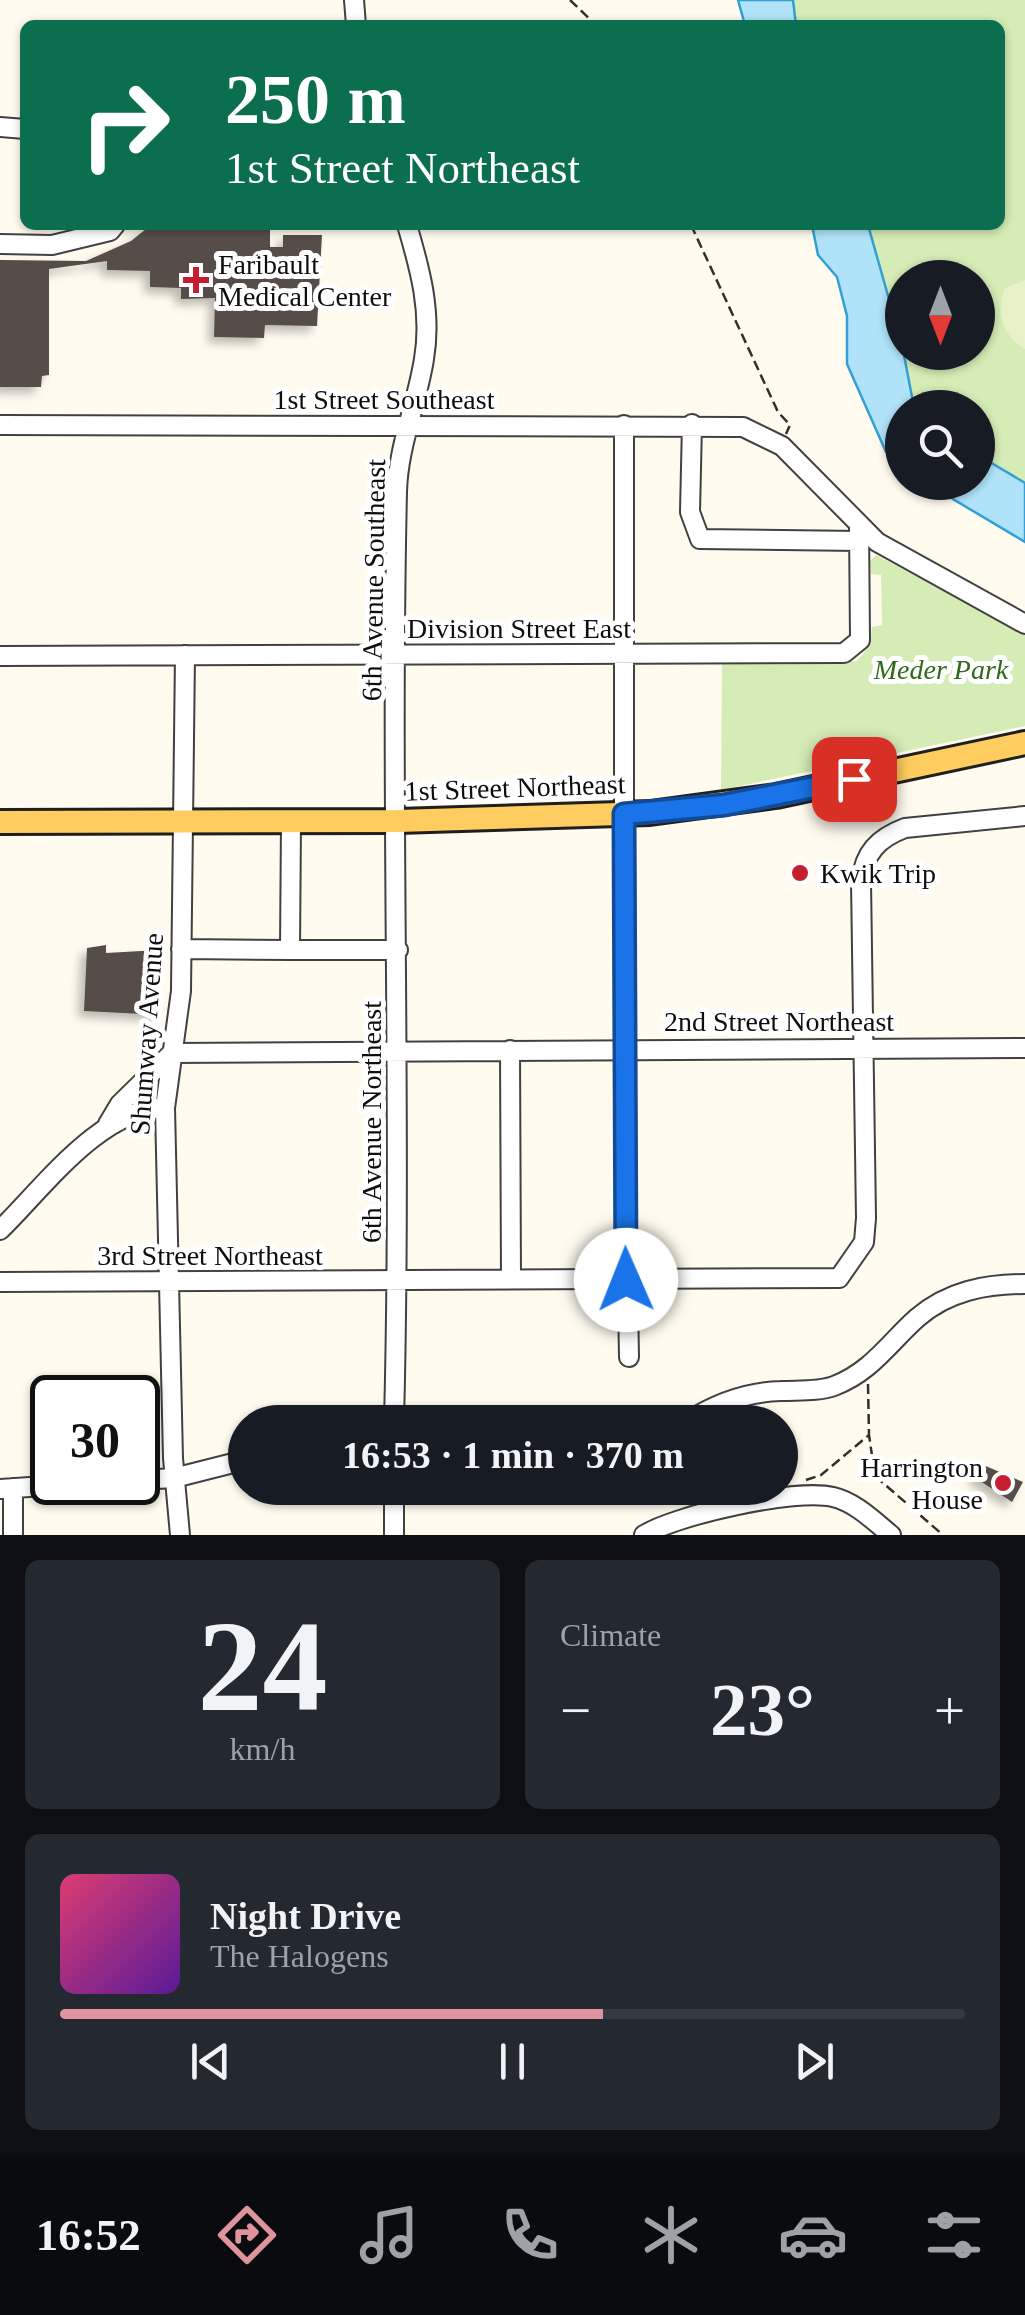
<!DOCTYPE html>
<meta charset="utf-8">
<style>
body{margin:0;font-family:"Times New Roman",serif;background:#242831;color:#f1f3f6;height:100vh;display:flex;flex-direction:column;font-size:38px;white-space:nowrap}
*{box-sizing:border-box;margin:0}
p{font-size:32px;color:#9ea1a6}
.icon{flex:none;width:55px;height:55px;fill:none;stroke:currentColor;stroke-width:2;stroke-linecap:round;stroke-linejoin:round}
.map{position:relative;height:1535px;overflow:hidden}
.details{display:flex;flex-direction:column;gap:25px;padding:25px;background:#0d0f14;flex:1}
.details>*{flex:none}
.banner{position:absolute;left:20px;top:20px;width:985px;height:210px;border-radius:15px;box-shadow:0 2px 8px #0004;background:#0b6e4f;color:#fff;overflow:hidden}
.needle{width:65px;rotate:180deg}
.controls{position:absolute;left:885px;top:260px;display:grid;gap:20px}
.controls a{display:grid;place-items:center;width:110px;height:110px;border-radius:50%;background:#171b24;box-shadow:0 2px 8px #0004;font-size:50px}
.speed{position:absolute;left:30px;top:1375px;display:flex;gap:20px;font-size:50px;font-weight:700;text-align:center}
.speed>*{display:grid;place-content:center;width:130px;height:130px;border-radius:50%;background:#171b24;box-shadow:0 2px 8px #0004;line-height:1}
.speed .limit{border:5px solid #111;border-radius:15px;background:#fff;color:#111}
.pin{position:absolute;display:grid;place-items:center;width:85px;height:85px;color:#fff;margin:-42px;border-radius:20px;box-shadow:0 5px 15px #0006}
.me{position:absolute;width:110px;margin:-55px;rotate:359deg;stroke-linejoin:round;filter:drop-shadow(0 0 8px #0008)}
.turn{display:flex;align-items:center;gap:35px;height:210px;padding:0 40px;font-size:45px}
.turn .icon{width:130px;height:130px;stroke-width:2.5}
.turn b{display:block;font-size:70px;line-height:85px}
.big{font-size:75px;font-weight:800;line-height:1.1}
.details .tile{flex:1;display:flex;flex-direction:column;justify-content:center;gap:15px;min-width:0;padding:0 35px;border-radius:15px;background:#242831}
.details .dial{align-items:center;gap:0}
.dial b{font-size:130px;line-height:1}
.song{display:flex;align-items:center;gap:30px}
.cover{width:120px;height:120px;border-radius:15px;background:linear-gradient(135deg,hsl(340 70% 55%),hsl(270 70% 35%))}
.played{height:10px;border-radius:5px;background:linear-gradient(90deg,#de939d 60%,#363941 60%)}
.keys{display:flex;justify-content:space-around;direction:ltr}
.heat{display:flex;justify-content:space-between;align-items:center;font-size:55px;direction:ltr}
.details .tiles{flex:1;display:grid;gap:25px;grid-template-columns:1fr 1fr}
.tile:last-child{grid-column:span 2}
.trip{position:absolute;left:228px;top:1405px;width:570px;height:100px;border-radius:50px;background:#171b24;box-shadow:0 2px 8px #0004;font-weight:800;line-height:100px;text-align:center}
.tab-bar{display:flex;height:160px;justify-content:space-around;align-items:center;background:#090b0e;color:#9ea1a6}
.tab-bar .icon{width:70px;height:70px}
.tab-bar .current{color:#de939d}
.tab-bar b{font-size:45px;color:#f1f3f6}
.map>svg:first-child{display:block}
.green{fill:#d5ecb6}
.pitch{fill:#e7f2c8}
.water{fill:#b0e3f9;stroke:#339fd4;stroke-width:2.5}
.building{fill:#574e49;filter:url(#shadow)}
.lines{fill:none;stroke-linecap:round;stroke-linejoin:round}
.minor-casing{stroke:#414141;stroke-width:22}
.major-casing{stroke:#1f1f1f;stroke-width:28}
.path{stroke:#303030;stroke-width:2.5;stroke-dasharray:10 5;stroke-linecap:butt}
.minor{stroke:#fff;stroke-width:18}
.major{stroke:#ffcd5f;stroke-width:22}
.route-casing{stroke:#114b97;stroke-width:25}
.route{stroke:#1a73e8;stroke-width:18}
.poi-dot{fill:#c61e31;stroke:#fff;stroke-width:4}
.labels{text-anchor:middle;stroke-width:10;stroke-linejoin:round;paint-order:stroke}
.poi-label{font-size:28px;fill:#0e0e0e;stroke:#fff;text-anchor:start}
.street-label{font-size:28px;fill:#0e0e0e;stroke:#fff}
.park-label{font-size:28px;font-style:italic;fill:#30691a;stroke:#fff}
</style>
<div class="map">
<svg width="1025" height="1535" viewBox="0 0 1025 1535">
<defs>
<filter id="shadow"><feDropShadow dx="-6" dy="6" stdDeviation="5" flood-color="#0004"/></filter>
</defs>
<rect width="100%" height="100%" fill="#fffbef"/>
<path class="green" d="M793,0h232v483l-47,-28v-47l-64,-1 -10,-54 74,-1v-74h-76v69l-34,-122h132v-200h-204z
M876,555l149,79v92l-304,64 1,-126 135,-3 13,-16 2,-18 10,-2 -1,-50 -10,-1 -1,-13z"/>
<path class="pitch" d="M1025,280v69c-23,-14 -30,-36 -20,-61z"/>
<path class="water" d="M738,0h55l3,25h-51z
M812,225h56l34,120 12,62 -12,1v59l-16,-15 -39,-88v-48l-10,-39 -19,-22z
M978,455l47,28v59l-99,-59 52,-1z"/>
<path class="building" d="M151,225h119v22h13v-12h39l-5,91 -52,-1 -1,13 -50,-1 1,-39 -34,1v-11l-31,-1v-16l-43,-1v-9l-58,8v106l-7,1 -1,11h-41v-127l86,1 45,-20z
M106,945v8l53,-3 2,65 -77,-4 3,-63z
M981,1464l42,18 -11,20 -38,-25z"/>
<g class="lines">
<defs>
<path id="minor" d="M354,0l2,25
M0,127l25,2
M0,244l52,1 58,-14 5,-6
M692,424l-2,88 10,27 159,2
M0,425l743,2 39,19 95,96 148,82
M624,425v645l5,287
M0,656l844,-3 16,-13 -1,-116
M181,949l109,1 1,-128
M290,950h108
M510,1050l1,229
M108,1124l12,-20 52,-51 853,-5
M0,1230c44,-43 101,-122 165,-122
M0,1282l839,-4 25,-36 2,-24 -5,-336c3,-29 17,-44 44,-54l120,-12
M394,1422c8,-310 -4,-620 3,-930 1,-46 20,-88 27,-133 8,-47 -4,-90 -17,-134
M687,1422c28,-18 59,-30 94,-31 17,-1 37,1 53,-5 37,-14 55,-43 83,-68 31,-27 69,-34 108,-34
M138,1480l36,-2 71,-18
M13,1488v47
M394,1488v47
M431,1488l25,4 46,-4
M0,1489l102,-7
M180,1535l-7,-77 -8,-350 16,-117 4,-336
M644,1535c32,-20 152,-47 189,-38 22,5 41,24 58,38"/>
<path id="major" d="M0,822l398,-1 252,-8 126,-17 249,-53"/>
</defs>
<use href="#minor" class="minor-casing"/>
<use href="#major" class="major-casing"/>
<path class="path" d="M570,0l26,25
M691,225l87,187 12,13 -4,9
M868,1384l1,51
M806,1480l15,-5 48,-40 6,41 68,59"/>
<use href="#minor" class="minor"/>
<use href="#major" class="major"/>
</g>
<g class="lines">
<defs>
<path id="route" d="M626,1280l-2,-466 100,-9 130,-26"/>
</defs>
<use href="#route" class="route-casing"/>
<use href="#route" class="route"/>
</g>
<g class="poi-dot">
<path d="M191 265h10v10h10v10h-10v10h-10v-10h-10v-10h10z"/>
<circle cx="800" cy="873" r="10"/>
<circle cx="1003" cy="1483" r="10"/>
</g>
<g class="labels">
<g class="poi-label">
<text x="218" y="274">Faribault<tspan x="218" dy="32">Medical Center</tspan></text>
<text x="820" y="883">Kwik Trip</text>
<text x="983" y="1477" text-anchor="end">Harrington<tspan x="983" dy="32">House</tspan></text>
</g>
<g class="street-label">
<text x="384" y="409">1st Street Southeast</text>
<text transform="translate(373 580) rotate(-89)" y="10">6th Avenue Southeast</text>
<text x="519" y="638">Division Street East</text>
<text transform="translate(515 787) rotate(-2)" y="10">1st Street Northeast</text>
<text x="779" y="1031">2nd Street Northeast</text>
<text transform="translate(146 1034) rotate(-86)" y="10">Shumway Avenue</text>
<text transform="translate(371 1122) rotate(-90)" y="10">6th Avenue Northeast</text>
<text x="210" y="1265">3rd Street Northeast</text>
</g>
<g class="park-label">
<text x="941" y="679">Meder Park</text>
</g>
</g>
</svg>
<div class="controls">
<a><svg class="needle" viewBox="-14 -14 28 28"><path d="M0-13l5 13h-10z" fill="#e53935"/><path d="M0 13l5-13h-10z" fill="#9ea1a6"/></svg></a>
<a><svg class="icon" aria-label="search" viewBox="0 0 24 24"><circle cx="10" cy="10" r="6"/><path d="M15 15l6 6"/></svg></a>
</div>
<div class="speed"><div class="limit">30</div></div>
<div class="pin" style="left:854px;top:779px;background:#d93025"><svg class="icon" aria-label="arrive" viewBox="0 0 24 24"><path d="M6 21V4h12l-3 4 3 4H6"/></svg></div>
<svg class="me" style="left:626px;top:1280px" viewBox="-20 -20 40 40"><circle r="19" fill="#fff"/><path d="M0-13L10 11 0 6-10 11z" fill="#1a73e8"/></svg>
<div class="trip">16:53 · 1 min · 370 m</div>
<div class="banner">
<div class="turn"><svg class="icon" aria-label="right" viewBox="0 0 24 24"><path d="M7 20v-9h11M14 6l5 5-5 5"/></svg><div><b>250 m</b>1st Street Northeast</div></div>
</div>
</div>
<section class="details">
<div class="tiles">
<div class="tile dial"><b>24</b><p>km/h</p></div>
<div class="tile"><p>Climate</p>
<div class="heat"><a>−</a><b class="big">23°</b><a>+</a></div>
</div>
<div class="tile">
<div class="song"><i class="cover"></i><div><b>Night Drive</b><p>The Halogens</p></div></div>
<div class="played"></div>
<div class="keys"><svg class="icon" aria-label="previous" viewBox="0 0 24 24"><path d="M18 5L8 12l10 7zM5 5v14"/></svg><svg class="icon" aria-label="pause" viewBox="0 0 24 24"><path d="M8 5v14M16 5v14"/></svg><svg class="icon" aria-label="next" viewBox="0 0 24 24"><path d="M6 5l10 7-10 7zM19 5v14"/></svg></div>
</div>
</div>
</section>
<nav class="tab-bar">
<b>16:52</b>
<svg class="icon current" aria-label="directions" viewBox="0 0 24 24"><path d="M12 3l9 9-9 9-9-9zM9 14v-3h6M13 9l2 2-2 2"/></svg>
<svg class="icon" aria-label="music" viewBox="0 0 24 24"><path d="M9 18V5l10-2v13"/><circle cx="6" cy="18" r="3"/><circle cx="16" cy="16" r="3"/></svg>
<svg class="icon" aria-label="phone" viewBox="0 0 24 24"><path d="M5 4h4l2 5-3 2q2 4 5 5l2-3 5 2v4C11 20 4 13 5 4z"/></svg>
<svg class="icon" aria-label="climate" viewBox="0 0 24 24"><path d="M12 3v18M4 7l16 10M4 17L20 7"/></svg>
<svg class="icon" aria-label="car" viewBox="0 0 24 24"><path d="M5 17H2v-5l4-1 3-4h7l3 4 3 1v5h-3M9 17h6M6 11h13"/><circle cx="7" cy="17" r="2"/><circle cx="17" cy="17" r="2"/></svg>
<svg class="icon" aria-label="filters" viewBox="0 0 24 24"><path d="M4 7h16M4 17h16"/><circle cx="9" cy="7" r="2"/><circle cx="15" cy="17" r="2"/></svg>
</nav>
